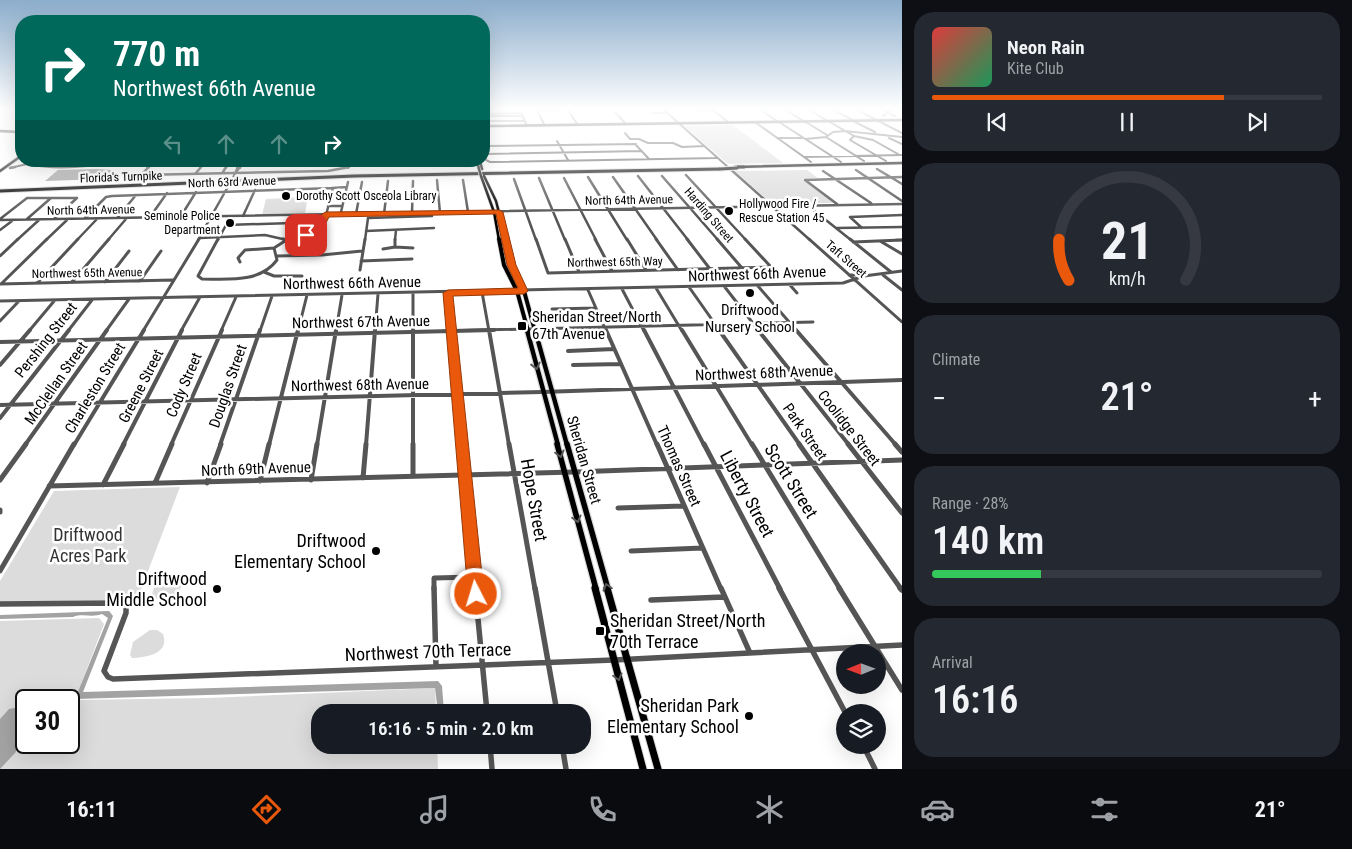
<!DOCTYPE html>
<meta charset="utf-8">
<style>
body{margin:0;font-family:"Roboto Condensed",sans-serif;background:#242831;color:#f1f3f6;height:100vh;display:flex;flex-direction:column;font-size:19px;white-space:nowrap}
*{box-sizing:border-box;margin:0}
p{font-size:16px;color:#9ea1a6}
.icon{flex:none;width:28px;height:28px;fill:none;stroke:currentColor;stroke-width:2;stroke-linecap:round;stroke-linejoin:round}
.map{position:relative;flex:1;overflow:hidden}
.panel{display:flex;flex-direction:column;gap:12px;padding:12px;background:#0d0f14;width:450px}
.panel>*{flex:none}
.banner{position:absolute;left:15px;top:15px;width:475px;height:152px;border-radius:20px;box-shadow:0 5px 20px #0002;background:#00695c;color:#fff;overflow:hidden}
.needle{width:32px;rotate:269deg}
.controls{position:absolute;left:836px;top:644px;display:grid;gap:10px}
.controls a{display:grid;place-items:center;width:50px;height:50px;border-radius:50%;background:#171b24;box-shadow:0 5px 20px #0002;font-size:25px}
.speed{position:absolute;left:15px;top:689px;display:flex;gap:10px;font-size:25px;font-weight:700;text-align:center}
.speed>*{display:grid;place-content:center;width:65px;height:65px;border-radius:50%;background:#171b24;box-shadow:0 5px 20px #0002;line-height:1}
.speed .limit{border:2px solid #111;border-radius:8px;background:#fff;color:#111}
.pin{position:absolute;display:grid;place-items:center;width:42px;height:42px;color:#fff;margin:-21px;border-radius:10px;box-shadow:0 2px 8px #0006}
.me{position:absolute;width:55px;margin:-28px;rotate:355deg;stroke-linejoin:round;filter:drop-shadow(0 0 4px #0008)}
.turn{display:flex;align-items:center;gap:18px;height:105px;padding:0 15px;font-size:22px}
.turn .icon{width:65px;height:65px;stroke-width:2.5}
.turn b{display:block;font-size:35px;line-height:42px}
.lanes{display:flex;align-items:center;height:48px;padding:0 15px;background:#0003;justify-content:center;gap:25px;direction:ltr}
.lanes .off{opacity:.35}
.big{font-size:38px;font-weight:600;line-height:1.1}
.panel .card{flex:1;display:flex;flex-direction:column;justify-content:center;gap:8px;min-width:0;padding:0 18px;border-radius:20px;background:#242831}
.panel .dial{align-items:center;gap:0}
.dial svg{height:130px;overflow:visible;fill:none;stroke:#363941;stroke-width:7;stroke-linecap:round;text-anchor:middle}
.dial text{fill:#f1f3f6;stroke:none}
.song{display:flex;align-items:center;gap:15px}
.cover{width:60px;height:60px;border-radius:8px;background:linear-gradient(135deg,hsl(0 70% 55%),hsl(150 70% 35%))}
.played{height:5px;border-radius:2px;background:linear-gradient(90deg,#ea580c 75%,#363941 75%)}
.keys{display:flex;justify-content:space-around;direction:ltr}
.heat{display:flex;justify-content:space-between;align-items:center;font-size:28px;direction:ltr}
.charge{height:8px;border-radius:4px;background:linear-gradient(90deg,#34c759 28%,#363941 0)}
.trip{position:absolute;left:311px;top:704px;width:280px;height:50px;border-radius:20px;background:#171b24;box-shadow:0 5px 20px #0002;font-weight:600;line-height:50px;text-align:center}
.menu{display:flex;height:80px;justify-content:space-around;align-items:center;background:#090b0e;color:#9ea1a6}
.menu .icon{width:35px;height:35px}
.menu .current{color:#ea580c}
.menu b{font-size:22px;color:#f1f3f6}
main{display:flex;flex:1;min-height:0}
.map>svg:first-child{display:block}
.green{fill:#dcdcdc;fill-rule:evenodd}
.water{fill:#a3a3a3}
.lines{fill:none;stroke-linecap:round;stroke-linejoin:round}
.major-far4-casing{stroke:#dbdbdb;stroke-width:4}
.major-far3-casing{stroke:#dbdbdb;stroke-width:5.5}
.major-far2-casing{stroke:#dbdbdb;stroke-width:7}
.major-far1-casing{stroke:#dbdbdb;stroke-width:8}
.major-casing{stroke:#dbdbdb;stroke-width:9}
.highway-far1-casing{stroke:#dbdbdb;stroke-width:4}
.highway-casing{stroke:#dbdbdb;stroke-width:5}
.minor-far5{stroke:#555;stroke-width:2}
.minor-far4{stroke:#555;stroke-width:2.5}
.minor-far3{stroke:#555;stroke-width:3}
.minor-far2{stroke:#555;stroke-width:4}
.minor-far1{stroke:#555;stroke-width:5}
.minor{stroke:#555;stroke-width:5.5}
.major-far4{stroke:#000;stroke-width:2.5}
.major-far3{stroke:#000;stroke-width:4}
.major-far2{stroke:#000;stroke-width:4.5}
.major-far1{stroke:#000;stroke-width:5.5}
.major{stroke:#000;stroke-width:7}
.highway-far1{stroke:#000;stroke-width:2.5}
.highway{stroke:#000;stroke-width:3}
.major-bridge-casing{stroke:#dbdbdb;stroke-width:4;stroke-linecap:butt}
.highway-bridge-casing{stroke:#dbdbdb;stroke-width:5;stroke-linecap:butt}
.major-bridge{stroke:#000;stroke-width:2.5}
.highway-bridge{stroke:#000;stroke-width:3}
.oneway{stroke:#595959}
.route{fill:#ea580c;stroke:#983908}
.poi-dot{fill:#000;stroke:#fff;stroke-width:2}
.labels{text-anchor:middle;stroke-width:5;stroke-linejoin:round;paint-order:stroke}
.far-street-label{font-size:12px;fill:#000;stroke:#fff}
.far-poi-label{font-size:12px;fill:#000;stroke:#fff;text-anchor:start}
.street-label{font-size:15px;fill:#000;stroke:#fff}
.poi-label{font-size:15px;fill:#000;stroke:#fff}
.near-street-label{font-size:18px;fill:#000;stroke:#fff}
.near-park-label{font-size:18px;fill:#333;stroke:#fff}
.near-poi-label{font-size:18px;fill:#000;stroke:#fff;text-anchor:end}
</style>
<main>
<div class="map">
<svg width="902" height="769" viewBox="0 0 902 769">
<rect width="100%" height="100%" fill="#fff"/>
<path class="green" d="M733,125l50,38 -55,1 -44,-38z
M807,170l11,8 -16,1 32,24h-63l-36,-32z
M308,197l-3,16 -43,2 4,-16z
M180,487l-43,113 -137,2v-21l54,-90z
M185,573c2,17 -18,31 -33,24 2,-22 15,-21 33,-24z
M99,618l5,6 -29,76 133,-2 227,-10 1,24h-116v33h117l1,24h-438v-148zM26,700h43v42h-43z
M150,630h7l6,4c7,20 -17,23 -31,24l-2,-3 3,-13z"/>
<path class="water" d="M96,169l15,1v5l-9,4 -57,2 13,-11z
M109,611l4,5 -30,76 355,-11 4,5 2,26h-6l-3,-24 -360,11 33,-81 -6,-4c-10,4 -19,-1 -29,3l-73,2v-4z
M26,706v29l-11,18 -15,16v-50l9,-10z"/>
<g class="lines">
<defs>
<path id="major-far4" d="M484,126l418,-6
M0,131l21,1
M477,161l2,8
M480,161l2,8
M0,171l21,-15
M481,176l13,36 5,28
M484,176l12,25 10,39"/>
<path id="major-far3" d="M499,239l5,26 13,26 11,40
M506,239l6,26 12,26 11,40"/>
<path id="major-far2" d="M527,330l31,115
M535,330l32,115"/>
<path id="major-far1" d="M557,444l39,145
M567,444l41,145"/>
<path id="major" d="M595,588l48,181
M607,588l51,181"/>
<path id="highway-far1" d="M735,167l167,-4"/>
<path id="highway" d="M735,167h9
M0,191l354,-15 366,-7"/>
</defs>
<use href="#major-far4" class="major-far4-casing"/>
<use href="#major-far3" class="major-far3-casing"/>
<use href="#major-far2" class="major-far2-casing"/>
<use href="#major-far1" class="major-far1-casing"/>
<use href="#major" class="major-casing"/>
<use href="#highway-far1" class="highway-far1-casing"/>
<use href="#highway" class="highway-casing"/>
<path class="minor-far5" d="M520,110l6,14
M537,110l7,14
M541,110h17l1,2
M568,110l9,14
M664,110l65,58
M713,110l14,11
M761,110l16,11
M785,110l17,10
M809,110l17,10
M833,110l18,9
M857,110l45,23
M883,110l12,6
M697,111l16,-1
M615,112l10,11
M652,113h16
M484,114l37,-1
M484,116h39
M883,116l9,-6
M484,121h41
M804,121l23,14
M828,121l26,15 -4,4 36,21
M853,121l22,11
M755,122l56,40
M779,122l62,40
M625,133l5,6h9l9,4h25l9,4 22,-1
M854,136l19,4 25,14
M826,137l38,24
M777,138h25
M889,138l13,6
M805,139l21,-2 7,-5 12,-1 57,6
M557,141l11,19
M635,144l14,15
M484,146l152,-2
M484,149l2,11 4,2 227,-4
M485,154l157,-3
M804,157l98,-2
M26,161l1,3c28,6 62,3 90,-3
M135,161l17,2
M366,164l103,-3
M10,168l17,-4
M147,168l7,-7
M200,168l6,-7
M226,168l4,-7
M237,168l3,-7
M240,168l3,-7
M348,168l4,-7"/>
<path class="minor-far4" d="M728,167l82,73
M10,168l5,-1
M877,169l25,15
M856,170l46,31
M823,171l48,32
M223,172l3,-5
M236,172l4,-5
M196,173l5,-6
M141,175l187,-4 21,-4
M141,175l8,-8
M686,175l60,65
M638,176l50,64
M662,176l56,64
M588,177l39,63
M613,177l44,63
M233,178l5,-11
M539,178l26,62
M564,178l32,62
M514,179l22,61
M437,180l3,33
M463,180l5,32
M805,180l97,-3
M805,180l32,24
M332,188l15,-1
M807,205l44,35
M328,206h14
M341,212l7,-30
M412,213l1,-32
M356,214l6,-32
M384,214l4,-33
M181,216l15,-24
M243,216l12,-26
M150,217l17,-24
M850,217l52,-2
M850,217l12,11
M85,218l21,-21 6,-1 221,-8 -8,31 -7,13 -25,4 -7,4
M117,218l19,-23
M0,219l27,-21h50
M27,219l24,-21
M54,219l23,-21
M0,220l902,-16
M837,228l65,-1
M0,230l12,-9
M366,231l68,-3
M200,238l65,-3 22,5
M17,240l22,-20
M46,240l21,-20
M77,240l20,-21
M108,240l18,-21
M198,240l32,-57
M218,240l8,-15 97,-3
M365,240l3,-22 64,-2
M395,240l1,-10
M896,240h6"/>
<path class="minor-far3" d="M218,239l-20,37 4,3c26,0 58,4 75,-19l-3,-12 14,-9
M283,239l4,1
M536,239l12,34 223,-6 -26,-28
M565,239l14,33
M595,239l17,32
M627,239l19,31
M656,239l22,31
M687,239l23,30
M717,239l25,29
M809,239l93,83
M850,239l41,33
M880,241l22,13
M853,242l49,-2
M395,247v-8
M383,249l12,-2 18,1
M0,256l18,-17
M277,256l45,-1 40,-4
M361,261l51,-2
M240,262l-2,-4 7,-8 29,-2
M360,270l5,-31
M264,272l10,4h28
M849,275h15
M883,275l19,15
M140,281l21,-30
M72,282l37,-43
M105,282l24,-31
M37,283l41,-44
M0,284l173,-4
M1,284l46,-45
M789,284l8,9
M757,285l40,46
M724,286l35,45
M689,287l31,44
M656,288l26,43
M622,289l22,42
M588,290l18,41
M482,292l7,39
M448,293l4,38
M413,294v37
M0,301l843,-18 21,-7 38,-5
M552,309l43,-1
M0,321l19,-20
M29,331l26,-31
M68,331l24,-31
M106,331l23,-32
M143,331l56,-92
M181,331l19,-34
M221,331l15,-34
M260,331l12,-35
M298,331l9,-36
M336,331l6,-36
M375,331l3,-37
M443,331l370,-9"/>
<path class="minor-far2" d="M413,330v115
M451,330l11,115
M489,330l20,115
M606,330l51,115
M644,330l60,115
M682,330l70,115
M719,330l81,115
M758,330l91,115
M796,330l100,115
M0,342l494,-12
M568,351l46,-2
M0,365l30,-35
M573,365l47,-1
M0,405l542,-13 360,-12
M0,418l69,-88
M25,445l82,-115
M74,445l70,-115
M123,445l59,-115
M171,445l51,-115
M220,445l40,-115
M269,445l29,-115
M317,445l19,-115
M366,445l9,-115"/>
<path class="minor-far1" d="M413,444v32
M462,444l14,145
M509,444l26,145
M657,444l64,145
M704,444l76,145
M752,444l88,145
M799,444l102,145
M848,444l54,69
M895,444l7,8
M363,478l3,-34
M0,480l26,-36
M311,480l6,-36
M260,481l9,-37
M155,483l17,-39
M207,483l14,-39
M103,485l21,-41
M49,486l525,-14 328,-12
M618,508l65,-2
M0,510v2
M631,551l71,-3
M0,571l74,-127
M434,589v-11l40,-1"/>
<path class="minor" d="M434,588l2,79
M475,588l12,124
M535,588l22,124
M721,588l29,65
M779,588l66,124
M839,588l63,102
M900,588l2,2
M651,600l73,-3
M0,604l117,-1 9,3v7l-22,58 4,6 5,2 501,-19 288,-15
M490,745l2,24
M562,745l4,24
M863,745l12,24"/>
<use href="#major-far4" class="major-far4"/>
<use href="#major-far3" class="major-far3"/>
<use href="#major-far2" class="major-far2"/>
<use href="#major-far1" class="major-far1"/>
<use href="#major" class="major"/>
<use href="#highway-far1" class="highway-far1"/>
<use href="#highway" class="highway"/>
<defs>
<path id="major-bridge" d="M479,169l2,7"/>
<path id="highway-bridge" d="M720,169l17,-1"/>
</defs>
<use href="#major-bridge" class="major-bridge-casing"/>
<use href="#highway-bridge" class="highway-bridge-casing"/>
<use href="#major-bridge" class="major-bridge"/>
<use href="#highway-bridge" class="highway-bridge"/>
</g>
<defs><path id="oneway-chevron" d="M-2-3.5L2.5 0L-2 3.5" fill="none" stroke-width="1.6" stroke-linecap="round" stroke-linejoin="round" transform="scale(1.25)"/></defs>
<g class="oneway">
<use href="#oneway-chevron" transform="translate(536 366) rotate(76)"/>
<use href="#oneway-chevron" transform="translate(560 454) rotate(75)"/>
<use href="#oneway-chevron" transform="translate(577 519) rotate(75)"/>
<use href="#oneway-chevron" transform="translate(607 587) rotate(-106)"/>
<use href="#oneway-chevron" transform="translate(618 677) rotate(75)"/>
</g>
<linearGradient id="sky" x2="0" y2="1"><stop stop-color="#8cadcc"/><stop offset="0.5" stop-color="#fff"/><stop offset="1" stop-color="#fff" stop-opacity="0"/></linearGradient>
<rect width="902" height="218" fill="url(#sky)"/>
<path class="route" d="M499,210l4,2 13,53 12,26 -4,3 -71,2 31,298 -3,6 -5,2 -6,-2 -2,-6 -25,-301 5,-3 70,-2 -11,-23 -11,-51 -167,3 -9,17 -14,3 -3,-2 11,-4 8,-17 4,-2z"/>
<g class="poi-dot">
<circle cx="286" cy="196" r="5"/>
<circle cx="729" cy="211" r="5"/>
<circle cx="230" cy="223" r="5"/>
<circle cx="750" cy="293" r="5"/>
<rect x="517" y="321" width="10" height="10" rx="2.5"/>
<circle cx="376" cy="551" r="5"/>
<circle cx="217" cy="589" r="5"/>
<rect x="595" y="626" width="10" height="10" rx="2.5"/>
<circle cx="749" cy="716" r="5"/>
</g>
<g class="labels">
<g class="far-street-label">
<text transform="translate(121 177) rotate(-2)" y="4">Florida's Turnpike</text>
<text transform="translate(232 182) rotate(-2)" y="4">North 63rd Avenue</text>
<text transform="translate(629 200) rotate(-1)" y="4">North 64th Avenue</text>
<text transform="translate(91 210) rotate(-1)" y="4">North 64th Avenue</text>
<text transform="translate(709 215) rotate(49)" y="4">Harding Street</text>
<text transform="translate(846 259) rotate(41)" y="4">Taft Street</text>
<text transform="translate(615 262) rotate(-1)" y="4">Northwest 65th Way</text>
<text transform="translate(87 273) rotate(-1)" y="4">Northwest 65th Avenue</text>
</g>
<g class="far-poi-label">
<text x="296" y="200">Dorothy Scott Osceola Library</text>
<text x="739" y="208">Hollywood Fire /<tspan x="739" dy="14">Rescue Station 45</tspan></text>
<text x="220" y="220" text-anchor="end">Seminole Police<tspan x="220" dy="14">Department</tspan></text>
</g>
<g class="street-label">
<text transform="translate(757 274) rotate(-2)" y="5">Northwest 66th Avenue</text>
<text transform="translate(352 283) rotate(-1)" y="5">Northwest 66th Avenue</text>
<text transform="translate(361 322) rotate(-1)" y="5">Northwest 67th Avenue</text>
<text transform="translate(46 340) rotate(-52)" y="5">Pershing Street</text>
<text transform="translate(764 373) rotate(-2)" y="5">Northwest 68th Avenue</text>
<text transform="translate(56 383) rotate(-55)" y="5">McClellan Street</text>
<text transform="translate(184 385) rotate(-67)" y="5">Cody Street</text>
<text transform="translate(360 385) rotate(-1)" y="5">Northwest 68th Avenue</text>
<text transform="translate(141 386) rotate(-63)" y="5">Greene Street</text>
<text transform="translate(228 386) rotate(-71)" y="5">Douglas Street</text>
<text transform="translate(95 388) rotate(-59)" y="5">Charleston Street</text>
<text transform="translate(849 428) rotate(52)" y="5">Coolidge Street</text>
<text transform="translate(805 432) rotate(55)" y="5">Park Street</text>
<text transform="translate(584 460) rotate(74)" y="5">Sheridan Street</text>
<text transform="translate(679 466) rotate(66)" y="5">Thomas Street</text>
<text transform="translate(256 469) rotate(-2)" y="5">North 69th Avenue</text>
</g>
<g class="poi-label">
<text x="750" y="315">Driftwood<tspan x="750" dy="17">Nursery School</tspan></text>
<text x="532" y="322" text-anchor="start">Sheridan Street/North<tspan x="532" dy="17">67th Avenue</tspan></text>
</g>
<g class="near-street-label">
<text transform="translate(791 481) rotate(58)" y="6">Scott Street</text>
<text transform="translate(747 494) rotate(62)" y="6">Liberty Street</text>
<text transform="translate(534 500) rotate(80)" y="6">Hope Street</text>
<text transform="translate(428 652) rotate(-2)" y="6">Northwest 70th Terrace</text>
</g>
<g class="near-park-label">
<text x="88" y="541">Driftwood<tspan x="88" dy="21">Acres Park</tspan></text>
</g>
<g class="near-poi-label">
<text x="366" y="547">Driftwood<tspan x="366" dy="21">Elementary School</tspan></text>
<text x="207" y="585">Driftwood<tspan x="207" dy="21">Middle School</tspan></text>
<text x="610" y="627" text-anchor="start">Sheridan Street/North<tspan x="610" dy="21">70th Terrace</tspan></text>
<text x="739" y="712">Sheridan Park<tspan x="739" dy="21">Elementary School</tspan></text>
</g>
</g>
</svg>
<div class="controls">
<a><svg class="needle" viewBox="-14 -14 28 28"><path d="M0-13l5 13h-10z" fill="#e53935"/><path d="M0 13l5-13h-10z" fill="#9ea1a6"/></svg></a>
<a><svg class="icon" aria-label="layers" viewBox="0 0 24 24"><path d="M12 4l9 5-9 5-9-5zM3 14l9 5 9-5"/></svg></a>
</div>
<div class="speed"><div class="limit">30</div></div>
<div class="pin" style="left:306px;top:235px;background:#d93025"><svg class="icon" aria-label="arrive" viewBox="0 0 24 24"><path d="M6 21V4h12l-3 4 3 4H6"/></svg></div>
<svg class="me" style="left:476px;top:594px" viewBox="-20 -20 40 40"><circle r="17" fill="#ea580c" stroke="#fff" stroke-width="3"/><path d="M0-11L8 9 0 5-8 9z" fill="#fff"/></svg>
<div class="trip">16:16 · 5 min · 2.0 km</div>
<div class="banner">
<div class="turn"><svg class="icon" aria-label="right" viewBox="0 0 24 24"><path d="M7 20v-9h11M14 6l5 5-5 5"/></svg><div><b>770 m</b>Northwest 66th Avenue</div></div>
<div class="lanes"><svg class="icon off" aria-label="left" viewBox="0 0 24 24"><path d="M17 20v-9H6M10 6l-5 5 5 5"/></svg><svg class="icon off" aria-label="ahead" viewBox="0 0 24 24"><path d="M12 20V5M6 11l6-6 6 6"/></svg><svg class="icon off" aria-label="ahead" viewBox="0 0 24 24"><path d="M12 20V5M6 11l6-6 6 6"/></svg><svg class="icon" aria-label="right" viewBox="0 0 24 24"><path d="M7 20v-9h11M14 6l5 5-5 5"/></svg></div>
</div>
</div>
<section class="panel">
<div class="card">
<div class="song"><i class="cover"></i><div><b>Neon Rain</b><p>Kite Club</p></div></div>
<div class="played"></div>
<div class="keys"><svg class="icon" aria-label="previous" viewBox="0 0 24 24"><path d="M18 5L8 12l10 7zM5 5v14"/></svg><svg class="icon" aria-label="pause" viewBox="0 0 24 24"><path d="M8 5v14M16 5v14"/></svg><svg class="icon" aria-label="next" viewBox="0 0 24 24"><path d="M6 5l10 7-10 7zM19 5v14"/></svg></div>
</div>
<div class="card dial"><svg viewBox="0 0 100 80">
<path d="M14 69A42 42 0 1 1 86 69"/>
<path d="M14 69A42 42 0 0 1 8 44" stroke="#ea580c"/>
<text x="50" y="56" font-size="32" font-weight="700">21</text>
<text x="50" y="72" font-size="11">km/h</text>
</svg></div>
<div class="card"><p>Climate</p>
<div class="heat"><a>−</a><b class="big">21°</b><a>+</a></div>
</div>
<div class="card"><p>Range · 28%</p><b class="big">140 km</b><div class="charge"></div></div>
<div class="card"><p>Arrival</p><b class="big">16:16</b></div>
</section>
</main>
<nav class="menu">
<b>16:11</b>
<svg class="icon current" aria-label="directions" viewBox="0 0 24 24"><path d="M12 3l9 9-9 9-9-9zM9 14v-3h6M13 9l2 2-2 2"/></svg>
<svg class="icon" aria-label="music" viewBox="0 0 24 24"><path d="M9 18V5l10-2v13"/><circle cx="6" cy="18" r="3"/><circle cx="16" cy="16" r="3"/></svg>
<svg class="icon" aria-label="phone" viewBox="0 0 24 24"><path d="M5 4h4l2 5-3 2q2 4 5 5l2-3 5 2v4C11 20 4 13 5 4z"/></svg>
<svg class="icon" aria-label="climate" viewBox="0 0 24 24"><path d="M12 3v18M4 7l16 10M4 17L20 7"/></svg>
<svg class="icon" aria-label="car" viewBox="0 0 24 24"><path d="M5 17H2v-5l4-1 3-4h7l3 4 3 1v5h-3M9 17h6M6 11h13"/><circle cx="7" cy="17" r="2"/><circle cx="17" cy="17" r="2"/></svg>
<svg class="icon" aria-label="filters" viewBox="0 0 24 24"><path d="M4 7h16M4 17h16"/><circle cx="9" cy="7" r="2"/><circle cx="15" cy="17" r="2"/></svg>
<b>21°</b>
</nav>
